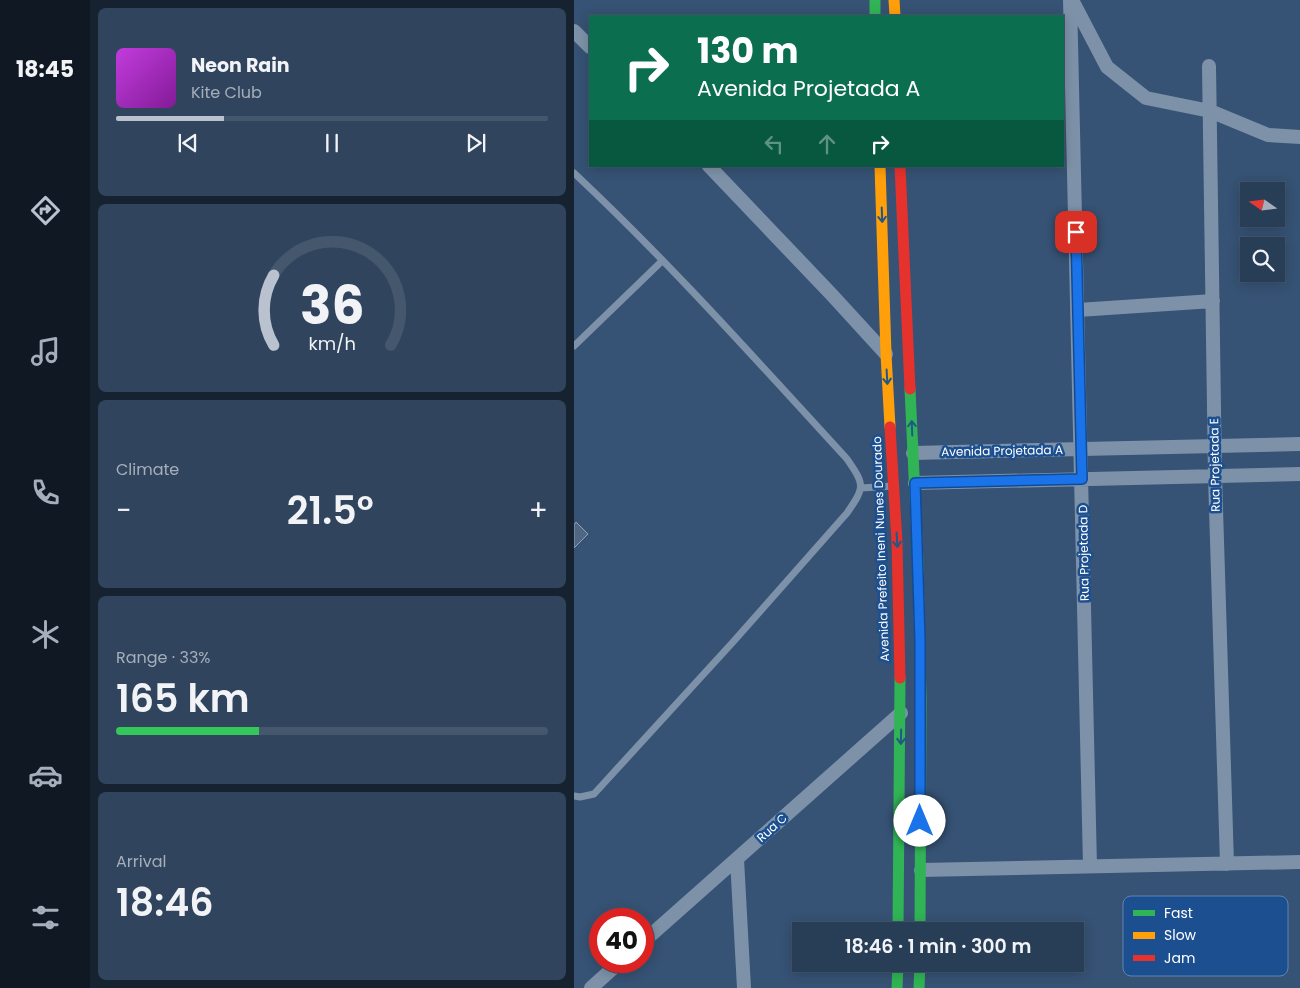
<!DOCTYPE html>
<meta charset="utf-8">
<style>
body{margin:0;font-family:Poppins,sans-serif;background:#30455d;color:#f1f3f6;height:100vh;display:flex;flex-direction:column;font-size:19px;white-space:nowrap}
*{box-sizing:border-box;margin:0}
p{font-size:16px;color:#a5aeba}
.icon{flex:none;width:28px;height:28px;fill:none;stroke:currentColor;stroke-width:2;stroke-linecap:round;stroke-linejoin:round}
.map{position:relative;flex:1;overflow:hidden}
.panel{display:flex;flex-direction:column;gap:8px;padding:8px;background:#162230;width:484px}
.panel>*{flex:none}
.guide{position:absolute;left:15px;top:15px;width:475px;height:152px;border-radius:0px;box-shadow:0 2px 12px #0003,0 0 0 1px #44576d;background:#0b6e4f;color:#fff;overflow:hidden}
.needle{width:32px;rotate:284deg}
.fabs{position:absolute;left:666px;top:182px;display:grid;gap:10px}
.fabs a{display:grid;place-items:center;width:45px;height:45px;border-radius:0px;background:#283e57;box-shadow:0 2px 12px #0003,0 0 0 1px #44576d;font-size:25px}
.speed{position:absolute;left:15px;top:908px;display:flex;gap:10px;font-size:25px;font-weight:700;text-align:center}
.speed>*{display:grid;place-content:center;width:65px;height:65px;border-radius:50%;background:#283e57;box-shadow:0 2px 12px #0003,0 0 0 1px #44576d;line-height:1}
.speed .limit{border:8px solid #d22;background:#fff;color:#111}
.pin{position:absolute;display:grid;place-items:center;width:42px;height:42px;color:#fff;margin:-21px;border-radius:10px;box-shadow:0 2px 8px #0006}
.me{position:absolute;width:55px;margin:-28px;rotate:0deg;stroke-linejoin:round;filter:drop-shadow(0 0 4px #0008)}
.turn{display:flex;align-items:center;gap:18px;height:105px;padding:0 25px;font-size:22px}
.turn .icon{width:65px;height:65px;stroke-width:2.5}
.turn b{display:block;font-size:35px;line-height:42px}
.lanes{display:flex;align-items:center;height:48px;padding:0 25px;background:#0003;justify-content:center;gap:25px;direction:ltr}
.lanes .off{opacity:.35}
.big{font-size:38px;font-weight:600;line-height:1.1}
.panel .widget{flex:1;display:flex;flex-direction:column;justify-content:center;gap:8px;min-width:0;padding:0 18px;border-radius:8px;background:#30455d}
.panel .dial{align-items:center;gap:0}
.dial svg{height:130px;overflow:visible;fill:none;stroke:#44576d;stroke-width:7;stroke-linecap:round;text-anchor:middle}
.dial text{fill:#f1f3f6;stroke:none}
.song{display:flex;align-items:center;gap:15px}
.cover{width:60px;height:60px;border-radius:8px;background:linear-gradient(135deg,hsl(290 70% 55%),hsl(290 70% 35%))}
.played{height:5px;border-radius:2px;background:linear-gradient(90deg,#b9c2ce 25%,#44576d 25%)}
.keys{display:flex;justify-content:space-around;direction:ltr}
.heat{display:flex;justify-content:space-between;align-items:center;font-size:28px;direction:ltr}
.charge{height:8px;border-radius:4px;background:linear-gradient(90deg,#34c759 33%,#44576d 0)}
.trip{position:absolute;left:218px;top:922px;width:292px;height:50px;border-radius:0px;background:#283e57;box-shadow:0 2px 12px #0003,0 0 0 1px #44576d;font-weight:600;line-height:50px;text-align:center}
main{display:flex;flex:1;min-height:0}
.tab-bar{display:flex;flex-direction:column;width:90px;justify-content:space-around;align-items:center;background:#101923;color:#a5aeba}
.tab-bar .icon{width:35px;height:35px}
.tab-bar .selected{color:#b9c2ce}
.tab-bar b{font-size:22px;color:#f1f3f6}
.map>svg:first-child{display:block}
.building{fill:#506783;stroke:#92a2b6}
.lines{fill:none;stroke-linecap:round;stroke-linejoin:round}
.lane{stroke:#7d92a8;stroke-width:7}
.street{stroke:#7d92a8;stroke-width:14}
.fast{stroke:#30b455;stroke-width:11}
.slow{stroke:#ff9f0a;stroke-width:11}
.jam{stroke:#e5322d;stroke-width:11}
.oneway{stroke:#1d5989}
.route-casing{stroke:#114b97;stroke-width:12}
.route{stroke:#1a73e8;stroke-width:9}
.labels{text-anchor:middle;stroke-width:5;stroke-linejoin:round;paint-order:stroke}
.street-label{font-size:12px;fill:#fff;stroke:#1b4f8f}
.key{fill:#1b4f8f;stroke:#5f84b1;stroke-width:1}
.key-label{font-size:14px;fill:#fff}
</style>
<main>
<nav class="tab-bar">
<b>18:45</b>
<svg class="icon selected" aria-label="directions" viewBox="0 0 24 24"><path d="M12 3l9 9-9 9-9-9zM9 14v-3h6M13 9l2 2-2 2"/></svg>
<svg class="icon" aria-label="music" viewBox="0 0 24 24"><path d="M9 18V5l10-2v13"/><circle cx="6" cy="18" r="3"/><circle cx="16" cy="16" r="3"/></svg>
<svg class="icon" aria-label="phone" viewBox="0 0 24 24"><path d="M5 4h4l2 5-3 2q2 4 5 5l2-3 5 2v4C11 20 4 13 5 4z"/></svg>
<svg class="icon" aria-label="climate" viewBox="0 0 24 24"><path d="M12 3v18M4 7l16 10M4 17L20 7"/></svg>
<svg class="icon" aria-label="car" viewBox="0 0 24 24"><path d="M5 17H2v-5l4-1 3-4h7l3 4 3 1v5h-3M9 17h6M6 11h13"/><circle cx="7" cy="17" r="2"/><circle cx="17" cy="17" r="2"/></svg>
<svg class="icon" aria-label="filters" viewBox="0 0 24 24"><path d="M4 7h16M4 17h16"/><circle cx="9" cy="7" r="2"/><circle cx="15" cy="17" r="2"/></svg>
</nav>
<section class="panel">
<div class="widget">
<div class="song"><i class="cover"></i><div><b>Neon Rain</b><p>Kite Club</p></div></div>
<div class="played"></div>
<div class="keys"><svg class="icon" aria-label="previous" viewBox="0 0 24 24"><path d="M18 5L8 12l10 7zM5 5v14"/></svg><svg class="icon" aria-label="pause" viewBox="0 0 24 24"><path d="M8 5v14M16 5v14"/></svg><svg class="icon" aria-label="next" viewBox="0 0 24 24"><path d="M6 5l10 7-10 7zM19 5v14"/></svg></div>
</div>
<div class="widget dial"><svg viewBox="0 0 100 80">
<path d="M14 69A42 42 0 1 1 86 69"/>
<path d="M14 69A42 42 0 0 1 14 26" stroke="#b9c2ce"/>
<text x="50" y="56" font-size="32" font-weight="700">36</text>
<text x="50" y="72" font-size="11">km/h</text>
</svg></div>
<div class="widget"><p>Climate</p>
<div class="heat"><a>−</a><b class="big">21.5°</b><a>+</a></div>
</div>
<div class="widget"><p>Range · 33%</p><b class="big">165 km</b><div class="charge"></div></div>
<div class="widget"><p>Arrival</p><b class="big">18:46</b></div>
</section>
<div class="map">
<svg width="727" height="988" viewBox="0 0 727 988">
<rect width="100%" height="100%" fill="#365274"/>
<path class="building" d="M2,522l12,12 -14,14v-23z"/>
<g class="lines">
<path class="lane" d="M0,173c96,90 184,189 273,286 18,26 18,28 0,54l-114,129 -139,152 -14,3 -6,-1
M0,346l88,-85
M287,488l32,-2"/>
<path class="street" d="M496,0l20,866
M498,0l35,67 39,31 64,13 58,24 33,2
M0,31l16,16
M635,66l6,410 12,388
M135,166l123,129 54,59
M504,310l135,-9
M339,453l388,-9
M341,483l386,-9
M163,859l7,129
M347,870l380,-8
M69,942l258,-229
M17,988l30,-27"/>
<path class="fast" d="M301,0v16
M336,389l8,172 3,138 -1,232
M324,931l2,-253
M323,988l1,-24
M345,988l1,-24"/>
<path class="slow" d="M320,0l1,16
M306,166l6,188 4,73"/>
<path class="jam" d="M326,166l10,223
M316,427l7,115 3,136"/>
</g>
<defs><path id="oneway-shaft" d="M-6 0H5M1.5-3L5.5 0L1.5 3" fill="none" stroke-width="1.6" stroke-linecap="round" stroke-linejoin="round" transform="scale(1.25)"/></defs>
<g class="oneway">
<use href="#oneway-shaft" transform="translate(308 215) rotate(88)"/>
<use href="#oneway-shaft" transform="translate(313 377) rotate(87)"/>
<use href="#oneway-shaft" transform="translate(338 428) rotate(-92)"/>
<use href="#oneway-shaft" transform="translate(323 540) rotate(87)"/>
<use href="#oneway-shaft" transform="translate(327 737) rotate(91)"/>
</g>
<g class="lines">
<defs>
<path id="route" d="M346,821v-181l-5,-157 167,-4 -6,-247"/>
</defs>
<use href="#route" class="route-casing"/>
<use href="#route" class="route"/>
</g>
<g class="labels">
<g class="street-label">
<text transform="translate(428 451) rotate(-1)" y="4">Avenida Projetada A</text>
<text transform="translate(641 465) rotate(-91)" y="4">Rua Projetada E</text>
<text transform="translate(307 549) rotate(-92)" y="4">Avenida Prefeito Ineni Nunes Dourado</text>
<text transform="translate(510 553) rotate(-91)" y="4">Rua Projetada D</text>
<text transform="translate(198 828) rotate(-42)" y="4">Rua C</text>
</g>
</g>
<rect x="549" y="896" width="165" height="80" rx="8" class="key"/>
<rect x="559" y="910" width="22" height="6" fill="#30b455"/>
<rect x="559" y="932" width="22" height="7" fill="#ff9f0a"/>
<rect x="559" y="955" width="22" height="6" fill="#e5322d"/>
<g class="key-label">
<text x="590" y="918">Fast</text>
<text x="590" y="940">Slow</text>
<text x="590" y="963">Jam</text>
</g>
</svg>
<div class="fabs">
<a><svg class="needle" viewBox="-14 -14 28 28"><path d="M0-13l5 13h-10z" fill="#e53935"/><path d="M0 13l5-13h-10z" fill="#a5aeba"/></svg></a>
<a><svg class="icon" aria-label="search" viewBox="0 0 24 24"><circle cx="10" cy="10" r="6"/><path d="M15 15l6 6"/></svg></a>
</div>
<div class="speed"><div class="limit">40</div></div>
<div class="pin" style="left:502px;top:232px;background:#d93025"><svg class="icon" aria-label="arrive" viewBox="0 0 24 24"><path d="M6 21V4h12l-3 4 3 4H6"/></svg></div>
<svg class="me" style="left:346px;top:821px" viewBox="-20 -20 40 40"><circle r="19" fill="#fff"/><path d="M0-13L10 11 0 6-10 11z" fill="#1a73e8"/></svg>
<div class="trip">18:46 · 1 min · 300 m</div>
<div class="guide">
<div class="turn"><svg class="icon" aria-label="right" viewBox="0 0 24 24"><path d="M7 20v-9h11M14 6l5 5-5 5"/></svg><div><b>130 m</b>Avenida Projetada A</div></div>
<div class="lanes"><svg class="icon off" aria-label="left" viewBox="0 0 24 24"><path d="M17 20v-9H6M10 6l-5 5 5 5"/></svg><svg class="icon off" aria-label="ahead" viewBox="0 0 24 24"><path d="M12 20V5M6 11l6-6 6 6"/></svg><svg class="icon" aria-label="right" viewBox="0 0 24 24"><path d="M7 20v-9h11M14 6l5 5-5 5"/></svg></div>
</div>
</div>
</main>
